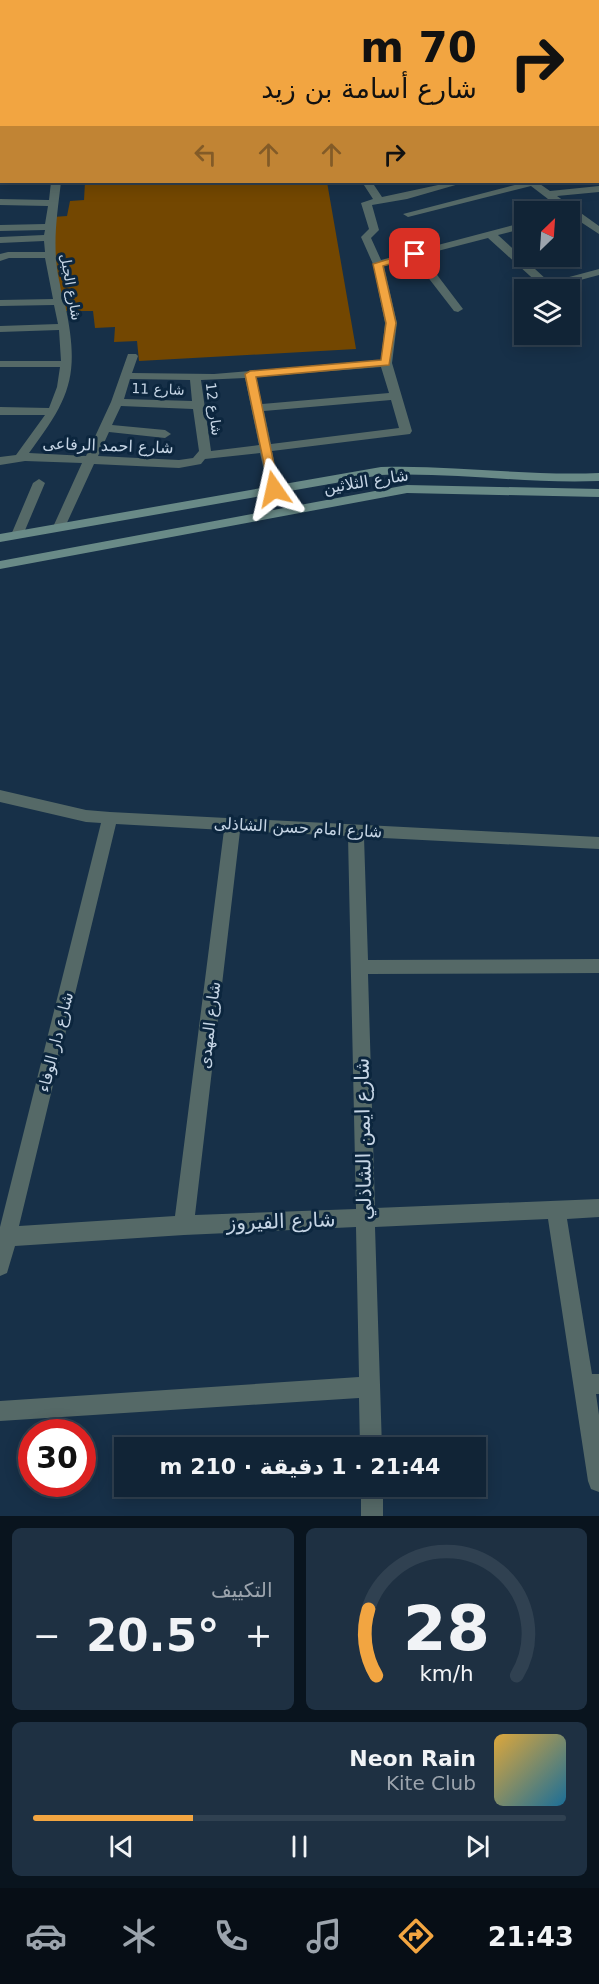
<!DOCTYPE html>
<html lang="ar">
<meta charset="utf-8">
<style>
body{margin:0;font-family:"DejaVu Sans","Noto Sans Arabic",sans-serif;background:#1e3042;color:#f1f3f6;direction:rtl;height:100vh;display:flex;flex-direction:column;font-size:22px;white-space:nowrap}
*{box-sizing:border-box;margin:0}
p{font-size:20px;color:#9ca4ad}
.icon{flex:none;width:33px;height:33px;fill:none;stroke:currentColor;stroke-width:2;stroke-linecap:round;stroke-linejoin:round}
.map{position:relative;height:1516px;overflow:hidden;direction:ltr}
.details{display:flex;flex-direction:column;gap:12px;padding:12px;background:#09141e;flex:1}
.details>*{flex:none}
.top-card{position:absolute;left:0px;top:0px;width:600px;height:183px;box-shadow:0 3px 15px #0003,0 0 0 2px #304151;direction:rtl;background:#f2a541;color:#111;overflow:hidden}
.needle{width:39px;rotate:25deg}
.buttons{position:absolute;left:514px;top:201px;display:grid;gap:12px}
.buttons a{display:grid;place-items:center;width:66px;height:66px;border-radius:0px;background:#112436;box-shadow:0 3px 15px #0003,0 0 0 2px #304151;font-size:30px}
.speed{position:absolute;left:18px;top:1419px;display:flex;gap:12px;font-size:30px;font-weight:700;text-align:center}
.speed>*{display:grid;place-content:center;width:78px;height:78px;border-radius:50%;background:#112436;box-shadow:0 3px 15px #0003,0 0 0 2px #304151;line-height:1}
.speed .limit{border:9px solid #d22;background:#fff;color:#111}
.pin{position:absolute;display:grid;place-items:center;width:51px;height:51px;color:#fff;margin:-26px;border-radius:12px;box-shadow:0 3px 9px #0006}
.me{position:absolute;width:66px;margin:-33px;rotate:349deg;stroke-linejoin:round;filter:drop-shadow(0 0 4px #0008)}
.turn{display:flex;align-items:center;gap:21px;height:126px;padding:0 24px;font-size:27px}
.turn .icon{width:78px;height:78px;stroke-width:2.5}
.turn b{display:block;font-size:42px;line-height:51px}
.lanes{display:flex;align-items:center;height:57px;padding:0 24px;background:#0003;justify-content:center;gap:30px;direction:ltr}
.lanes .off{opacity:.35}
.big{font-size:45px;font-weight:800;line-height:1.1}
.details .tile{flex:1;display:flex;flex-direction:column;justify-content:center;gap:9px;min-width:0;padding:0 21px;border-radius:9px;background:#1e3042}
.details .dial{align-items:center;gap:0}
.dial svg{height:156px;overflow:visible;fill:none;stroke:#304151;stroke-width:7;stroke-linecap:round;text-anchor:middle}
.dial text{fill:#f1f3f6;stroke:none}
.song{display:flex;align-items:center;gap:18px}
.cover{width:72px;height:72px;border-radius:9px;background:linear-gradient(135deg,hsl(40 70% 55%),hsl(200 70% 35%))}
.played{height:6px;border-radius:3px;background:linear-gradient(90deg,#f2a541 30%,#304151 30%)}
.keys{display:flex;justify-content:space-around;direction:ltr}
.heat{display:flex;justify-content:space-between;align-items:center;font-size:33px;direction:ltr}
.details .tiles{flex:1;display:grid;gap:12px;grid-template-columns:1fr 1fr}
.tile:last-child{grid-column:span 2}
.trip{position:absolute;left:114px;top:1437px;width:372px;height:60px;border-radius:0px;background:#112436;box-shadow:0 3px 15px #0003,0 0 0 2px #304151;font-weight:800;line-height:60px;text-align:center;direction:rtl}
.tab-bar{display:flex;height:96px;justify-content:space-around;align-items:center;background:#070e16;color:#9ca4ad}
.tab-bar .icon{width:42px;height:42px}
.tab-bar .on{color:#f2a541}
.tab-bar b{font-size:27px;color:#f1f3f6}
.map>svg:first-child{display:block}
.green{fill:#734701}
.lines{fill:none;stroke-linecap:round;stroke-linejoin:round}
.street{fill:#556967;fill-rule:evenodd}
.secondary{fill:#698a87;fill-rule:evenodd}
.route{fill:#f2a541;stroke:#9d6b2a;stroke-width:1.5}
.labels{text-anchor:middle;stroke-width:6;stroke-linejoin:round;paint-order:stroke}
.far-street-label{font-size:14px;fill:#c6d5e5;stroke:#0c263e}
.street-label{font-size:16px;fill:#c6d5e5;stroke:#0c263e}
.near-street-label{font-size:20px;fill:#c6d5e5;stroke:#0c263e}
</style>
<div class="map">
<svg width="599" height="1516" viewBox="0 0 599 1516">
<rect width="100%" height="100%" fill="#173048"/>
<path class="green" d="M85,182h242l29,167 -217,12 -2,-20 -23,1 1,-15 -20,1 -2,-17h-32l-11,-50 3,-44 14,-1 3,-15 14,-1z"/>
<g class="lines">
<path class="street" d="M140,0h8v2h-8z
M185,0h8l1,2h-8z
M278,0h8v2h-8z
M429,0h8l1,2h-8z
M0,6h2l-2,5z
M598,12h1v4h-1z
M0,27h2l-2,5z
M0,40h2v6h-2z
M0,63h2v6h-2z
M598,66h1v6h-1z
M598,96h1v6h-1z
M0,98h2v6h-2z
M598,138h1v6h-1z
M0,145h2v6h-2z
M598,171h1v7h-1z
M51,182h10c-4,34 -9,64 -2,98 2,8 2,17 7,22l-1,2c15,71 6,93 -36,149l57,3 25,-54 17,-48h8l2,2 -6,17 82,1 167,-14 4,-37 -12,-59 -12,-27 8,-8 -8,-26 12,-4 -11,-17h10l10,15 70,-15h14l-59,17 -35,6 7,25 -8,8 10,22 144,-38v6l-27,7 49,45h11l41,-11v6l-41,11 -18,-1 -52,-47 -66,17 41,54 -5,3 -4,-1 -41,-53 -29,8 13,57 -5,40 20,68 -2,3 -138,17 8,38 -6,4 -6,-4 -8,-36 -55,6 -4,5 -22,4 -85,-4 -29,63 -6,4 -6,-4 29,-64 -57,-2 -25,4v-8l16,-2 29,-40h-45v-8l49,1 8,-21 3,-20h-60v-6h61l-2,-31 -59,2v-6l58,-2 -4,-19 -54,1v-6l53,-1 -8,-41h-36l-9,3v-7l8,-2h37l-1,-11 -44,2v-6l44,-2 1,-5 -45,1v-6l45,-1 3,-18 -48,-1v-6l49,1zM381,367l8,26 -127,11 -6,-27zM245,378l14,67 -48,6 -10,-71zM130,379l60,1 2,21 -68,-2zM391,400l8,28 -128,16 -7,-33zM121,406l72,3 6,42 -6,7 -14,2 -81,-4 11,-24 56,6 6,-4 -6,-4 -53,-5z
M526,182h11l13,9 49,-5v6l-42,4 42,30v8l-29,-19v-3h-5l-34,-26 -123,31 -5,-3z
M39,479l6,4 -22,52 -1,3h-10l-1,-3 22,-52z
M0,790l86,20 24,2 489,25v12l-235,-12 4,123 231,-1v14l-231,1 7,234 224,-9v18l-32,2 25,155h7v20h-3l3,21v77l-8,-3 -3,-8 -40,-262 -173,8 7,221h-22l-1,-50 -359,23v-20l359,-24 -3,-150 -172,8 -169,11 -8,27 -7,3v-49l101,-404 -15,-1 -86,-20zM116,824l108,6 -49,386 -156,10zM240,831l108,5 8,373 -161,6z
M361,1486h22v30h-22z"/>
<path class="secondary" d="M565,0h9l1,2h-9z
M589,0h9l1,2h-9z
M598,23h1v4h-1z
M381,467c73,-2 145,9 218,6v8c-73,3 -145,-9 -218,-6l-381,67v-8z
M407,485l192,4v8l-192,-4 -407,76v-8z"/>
</g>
<path class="route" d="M415,251h3v5l-35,10 13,57 -7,42 -133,12 23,112 -1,3h-8l-25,-118 5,-3 131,-11 5,-37 -13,-59z"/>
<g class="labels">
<g class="far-street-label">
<text transform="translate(71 287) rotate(80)" y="5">شارع الجبل</text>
<text transform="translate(158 389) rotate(2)" y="5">شارع 11</text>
<text transform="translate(214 409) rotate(83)" y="5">شارع 12</text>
</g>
<g class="street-label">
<text transform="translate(108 445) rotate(2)" y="6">شارع احمد الرفاعى</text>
<text transform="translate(366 481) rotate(-9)" y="6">شارع الثلاثين</text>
<text transform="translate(298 827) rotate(3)" y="6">شارع امام حسن الشاذلى</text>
<text transform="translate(209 1025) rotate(-83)" y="6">شارع المهدى</text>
<text transform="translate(55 1042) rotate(-76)" y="6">شارع دار الوفاء</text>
</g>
<g class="near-street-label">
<text transform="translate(363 1139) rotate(-91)" y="7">شارع ايمن الشاذلي</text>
<text transform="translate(281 1221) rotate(-2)" y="7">شارع الفيروز</text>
</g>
</g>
</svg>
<div class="buttons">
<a><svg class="needle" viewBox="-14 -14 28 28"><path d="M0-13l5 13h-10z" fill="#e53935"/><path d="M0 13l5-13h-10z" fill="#9ca4ad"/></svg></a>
<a><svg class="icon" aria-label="layers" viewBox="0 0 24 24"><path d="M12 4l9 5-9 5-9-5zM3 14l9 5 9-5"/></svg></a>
</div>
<div class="speed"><div class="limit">30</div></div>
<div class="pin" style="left:415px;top:254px;background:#d93025"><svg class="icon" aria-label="arrive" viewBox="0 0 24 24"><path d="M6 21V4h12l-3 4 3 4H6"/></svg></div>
<svg class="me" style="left:274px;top:489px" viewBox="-20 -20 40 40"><path d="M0-17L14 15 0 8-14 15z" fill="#f2a541" stroke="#fff" stroke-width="4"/></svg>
<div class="trip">21:44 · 1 دقيقة · 210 m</div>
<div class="top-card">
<div class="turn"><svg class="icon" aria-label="right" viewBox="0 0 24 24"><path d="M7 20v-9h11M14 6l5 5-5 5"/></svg><div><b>70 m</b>شارع أسامة بن زيد</div></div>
<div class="lanes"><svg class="icon off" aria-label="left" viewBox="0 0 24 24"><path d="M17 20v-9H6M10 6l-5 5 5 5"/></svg><svg class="icon off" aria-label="ahead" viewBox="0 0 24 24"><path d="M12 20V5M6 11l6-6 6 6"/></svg><svg class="icon off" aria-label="ahead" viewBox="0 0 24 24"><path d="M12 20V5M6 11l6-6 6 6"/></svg><svg class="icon" aria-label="right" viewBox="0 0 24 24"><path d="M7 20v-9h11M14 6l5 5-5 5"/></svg></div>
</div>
</div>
<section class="details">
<div class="tiles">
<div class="tile dial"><svg viewBox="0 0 100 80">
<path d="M14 69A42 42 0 1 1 86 69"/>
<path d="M14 69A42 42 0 0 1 10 35" stroke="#f2a541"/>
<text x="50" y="56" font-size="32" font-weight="700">28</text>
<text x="50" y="72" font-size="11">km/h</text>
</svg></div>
<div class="tile"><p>التكييف</p>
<div class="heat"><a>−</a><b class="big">20.5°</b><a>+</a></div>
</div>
<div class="tile">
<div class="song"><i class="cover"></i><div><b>Neon Rain</b><p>Kite Club</p></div></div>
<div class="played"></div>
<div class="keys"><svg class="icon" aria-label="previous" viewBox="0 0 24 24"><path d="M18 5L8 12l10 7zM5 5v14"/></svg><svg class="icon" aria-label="pause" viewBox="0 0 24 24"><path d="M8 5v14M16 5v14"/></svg><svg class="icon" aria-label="next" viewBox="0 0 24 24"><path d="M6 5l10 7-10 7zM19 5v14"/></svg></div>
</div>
</div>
</section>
<nav class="tab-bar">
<b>21:43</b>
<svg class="icon on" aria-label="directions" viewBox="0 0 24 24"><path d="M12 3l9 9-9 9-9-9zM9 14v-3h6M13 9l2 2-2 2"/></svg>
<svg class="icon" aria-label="music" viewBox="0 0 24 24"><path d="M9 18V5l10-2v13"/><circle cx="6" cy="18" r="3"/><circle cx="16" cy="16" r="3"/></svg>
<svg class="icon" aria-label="phone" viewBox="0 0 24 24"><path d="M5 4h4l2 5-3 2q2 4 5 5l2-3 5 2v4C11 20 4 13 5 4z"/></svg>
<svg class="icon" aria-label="climate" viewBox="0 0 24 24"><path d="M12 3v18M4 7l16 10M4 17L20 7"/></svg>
<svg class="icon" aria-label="car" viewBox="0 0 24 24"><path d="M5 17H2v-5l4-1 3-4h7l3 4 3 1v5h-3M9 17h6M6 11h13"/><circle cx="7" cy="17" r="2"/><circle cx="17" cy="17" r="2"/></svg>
</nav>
